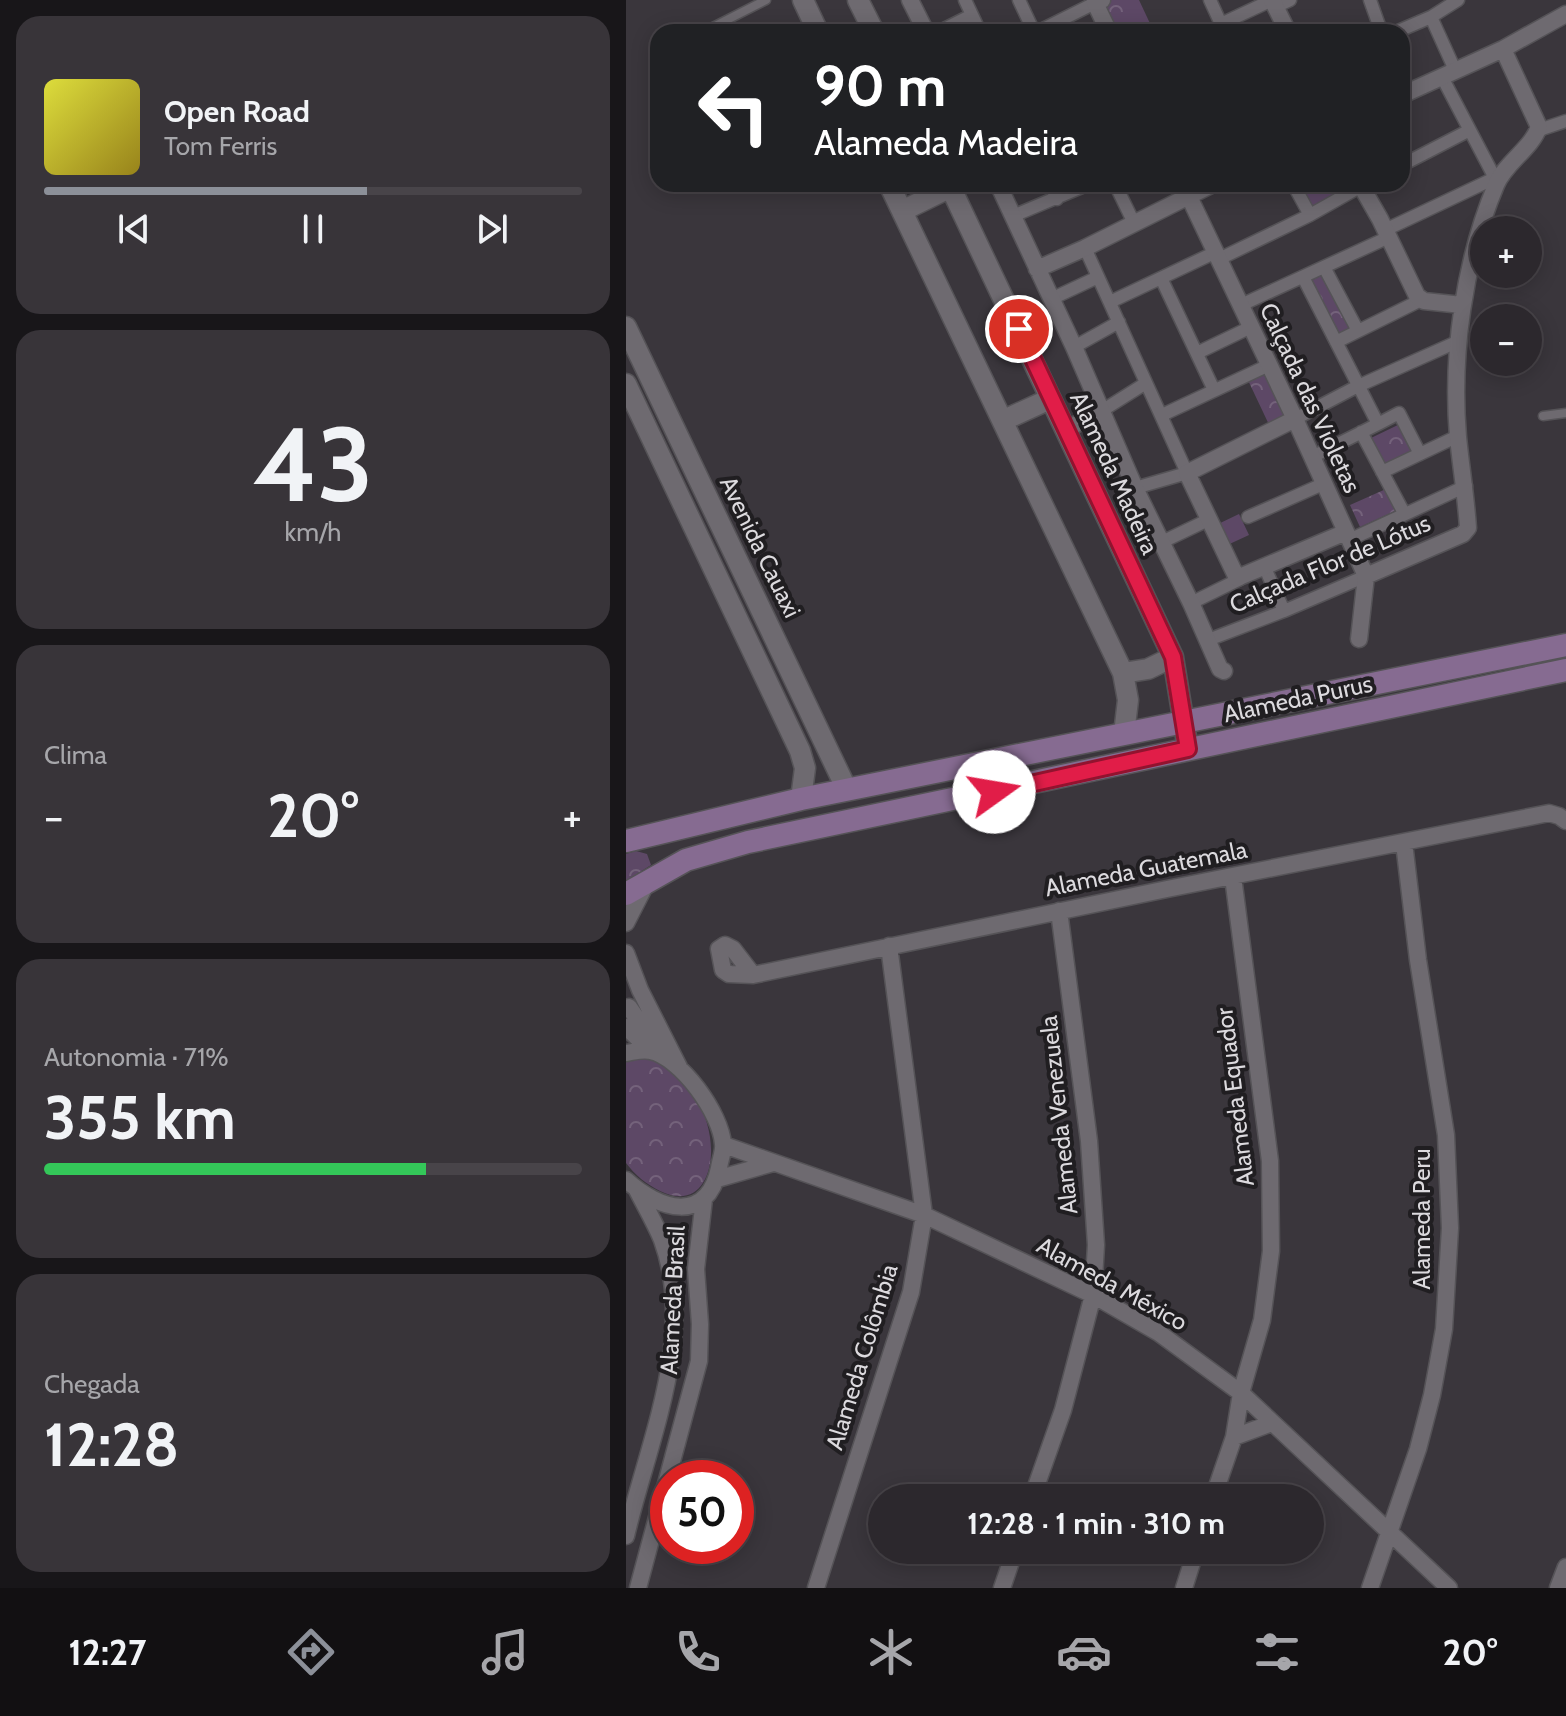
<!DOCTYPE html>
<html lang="pt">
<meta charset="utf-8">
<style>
body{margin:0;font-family:Cabin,sans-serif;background:#383439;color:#f1f3f6;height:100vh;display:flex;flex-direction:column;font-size:30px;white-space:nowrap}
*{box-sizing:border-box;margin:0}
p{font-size:26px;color:#a6a6aa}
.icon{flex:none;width:44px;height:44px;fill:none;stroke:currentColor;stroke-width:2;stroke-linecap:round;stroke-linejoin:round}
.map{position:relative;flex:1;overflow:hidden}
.panel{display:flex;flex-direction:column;gap:16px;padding:16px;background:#181619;width:626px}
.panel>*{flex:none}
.hud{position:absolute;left:24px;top:24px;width:760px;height:168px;border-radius:24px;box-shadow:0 4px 20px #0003,0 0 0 2px #484449;background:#202124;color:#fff;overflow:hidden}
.tools{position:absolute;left:844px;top:216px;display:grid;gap:16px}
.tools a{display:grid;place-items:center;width:72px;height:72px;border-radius:50%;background:#2c282d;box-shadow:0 4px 20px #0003,0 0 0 2px #484449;font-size:40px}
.speed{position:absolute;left:24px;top:1460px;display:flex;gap:16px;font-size:40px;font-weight:700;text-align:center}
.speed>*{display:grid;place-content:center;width:104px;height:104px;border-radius:50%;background:#2c282d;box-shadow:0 4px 20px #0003,0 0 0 2px #484449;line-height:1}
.speed .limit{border:12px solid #d22;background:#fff;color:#111}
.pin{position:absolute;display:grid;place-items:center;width:68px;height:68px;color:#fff;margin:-34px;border:4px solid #fff;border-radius:50%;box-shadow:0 2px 8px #0007}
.me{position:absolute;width:88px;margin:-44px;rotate:77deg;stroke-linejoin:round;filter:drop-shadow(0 0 6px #0008)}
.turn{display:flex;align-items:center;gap:28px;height:168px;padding:0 32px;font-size:36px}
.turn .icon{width:104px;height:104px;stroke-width:2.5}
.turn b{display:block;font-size:56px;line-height:68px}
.big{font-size:60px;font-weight:700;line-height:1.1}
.panel .tile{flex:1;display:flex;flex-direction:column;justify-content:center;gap:12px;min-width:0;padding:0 28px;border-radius:24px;background:#383439}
.panel .dial{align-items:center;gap:0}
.dial b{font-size:104px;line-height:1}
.song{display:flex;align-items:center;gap:24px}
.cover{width:96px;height:96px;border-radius:12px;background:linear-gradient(135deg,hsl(60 70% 55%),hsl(50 70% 35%))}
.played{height:8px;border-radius:4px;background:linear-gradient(90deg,#8c9099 60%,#484449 60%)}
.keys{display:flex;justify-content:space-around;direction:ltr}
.heat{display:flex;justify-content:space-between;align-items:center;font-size:44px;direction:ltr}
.charge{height:12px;border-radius:6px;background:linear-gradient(90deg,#34c759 71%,#484449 0)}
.trip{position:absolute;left:242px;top:1484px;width:456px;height:80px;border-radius:40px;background:#2c282d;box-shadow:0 4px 20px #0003,0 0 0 2px #484449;font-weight:700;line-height:80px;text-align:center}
.tabs{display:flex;height:128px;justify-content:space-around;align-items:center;background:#121012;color:#a6a6aa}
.tabs .icon{width:56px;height:56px}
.tabs .selected{color:#8c9099}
.tabs b{font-size:36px;color:#f1f3f6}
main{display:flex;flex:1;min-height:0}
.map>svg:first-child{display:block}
.forest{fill:url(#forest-crowns)}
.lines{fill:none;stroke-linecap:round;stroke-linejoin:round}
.service-casing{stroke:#555357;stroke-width:11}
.pedestrian-casing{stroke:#555357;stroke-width:15}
.minor-casing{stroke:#555357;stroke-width:19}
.tertiary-casing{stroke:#555357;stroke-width:23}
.secondary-casing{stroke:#555357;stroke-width:25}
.service{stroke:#6e6a70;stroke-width:8}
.pedestrian{stroke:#6e6a70;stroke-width:12}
.minor{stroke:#6e6a70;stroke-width:16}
.tertiary{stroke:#6e6a70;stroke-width:20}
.secondary{stroke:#866b91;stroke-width:22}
.route-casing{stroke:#92132f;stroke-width:20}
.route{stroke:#e11d48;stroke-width:14}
.labels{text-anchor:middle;stroke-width:8;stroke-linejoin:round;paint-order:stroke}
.street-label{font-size:24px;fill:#dcdade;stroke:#201e21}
</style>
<main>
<section class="panel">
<div class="tile">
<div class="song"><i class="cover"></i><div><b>Open Road</b><p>Tom Ferris</p></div></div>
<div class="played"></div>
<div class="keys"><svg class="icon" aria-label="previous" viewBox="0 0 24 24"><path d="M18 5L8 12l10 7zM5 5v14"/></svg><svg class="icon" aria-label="pause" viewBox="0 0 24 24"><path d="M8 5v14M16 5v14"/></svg><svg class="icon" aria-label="next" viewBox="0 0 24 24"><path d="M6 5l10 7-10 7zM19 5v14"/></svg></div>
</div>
<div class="tile dial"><b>43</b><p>km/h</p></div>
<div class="tile"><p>Clima</p>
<div class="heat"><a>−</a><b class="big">20°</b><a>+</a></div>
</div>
<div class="tile"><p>Autonomia · 71%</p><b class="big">355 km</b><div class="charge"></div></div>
<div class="tile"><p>Chegada</p><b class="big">12:28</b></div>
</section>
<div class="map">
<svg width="940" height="1588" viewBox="0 0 940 1588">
<defs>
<pattern id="forest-crowns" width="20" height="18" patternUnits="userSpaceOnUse" patternTransform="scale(2)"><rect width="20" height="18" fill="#5d4866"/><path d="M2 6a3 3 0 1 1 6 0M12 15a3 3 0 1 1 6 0" fill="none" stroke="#74627b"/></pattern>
</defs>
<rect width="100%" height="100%" fill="#3a363c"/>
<path class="forest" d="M475,0h38l15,32h-39z
M674,184h57l-46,23z
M696,275l31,54 -15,8 -29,-55z
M643,365l26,54 -23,12 -26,-55z
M774,424l12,27 -28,14 -13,-27z
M760,489l9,22 -35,16 -10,-22z
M613,514l10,21 -26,12 -9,-21z
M10,851l11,3 4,11 -25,16v-27z
M12,1056c95,21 92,170 22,135 -14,-7 -25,-16 -34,-28v-104z"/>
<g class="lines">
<defs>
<path id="service" d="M87,27l53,-27
M917,416l23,-3"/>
<path id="pedestrian" d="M339,0l15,32
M393,0l15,32
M584,0l11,24 51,-24
M744,0l11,31
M649,7l15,-7
M805,17l24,53
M312,32l34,-17
M411,32l58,-29 -2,-3
M770,32l35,-15 27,-17
M816,77l55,105
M913,130l27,-9
M776,165l66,-34
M424,184l7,15
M489,184l19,39
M667,184l17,31
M387,216l76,-32
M759,230l110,-52
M459,248l102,225 -52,15
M593,259l91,-44 55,-31
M698,267l34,64
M677,277l75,147 -66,33
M535,278l53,112
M425,299l47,-22
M484,302l106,-50
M615,305l148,-68
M710,342l85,-42
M448,347l45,-25
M571,353l54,-26
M474,412l46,-29
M536,415l107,-50
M669,419l63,-33 101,-45
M752,424l21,-11 21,41
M735,432l43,81
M756,472l76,-36
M622,517l75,-33
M723,540l117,-54
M536,542l46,-22
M639,568l19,43
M565,603l49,-24
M582,640l76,-29 82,-35"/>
<path id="minor" d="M284,0l16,32
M476,0l-7,3 14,29
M646,0l16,32
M776,95l101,-46 63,-35
M372,184l76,163 61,141 56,115 29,66 4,2
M557,184l112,235 71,157 -7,63
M734,184l20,35 37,77 7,5 38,4
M411,269l48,-21 128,-64
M669,419l-108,54 50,105 109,-46
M439,430l35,-18
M740,576l97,-42 5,-6c-2,-31 -7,-61 -10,-91 -7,-82 6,-176 38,-252 9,-22 35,-36 43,-58l-36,-78
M0,923l20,-39
M0,953l14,37 39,77
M127,975l-20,-26 -8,-4 -6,4 4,21 6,4 24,1 414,-86 382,-76 10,3 7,5
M3,1007l33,48
M0,1027l24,23
M0,1053c7,-1 17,-4 24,-2 31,6 71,63 73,93 1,7 -3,16 -4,24 -12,57 -60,42 -93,12
M98,1145l200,70 169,80 66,38 82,60 208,195
M91,1179l56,-16
M608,1437l38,-14
M406,1498l31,-88 30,-115 3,-50 -7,-104 -30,-230
M587,1498l21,-61 7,-44 21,-73 9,-69 -1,-90 -37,-284
M0,1536c22,-94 71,-200 36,-296 -7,-17 -17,-34 -25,-50
M12,1588l61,-227 1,-37 -4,-55 8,-70
M190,1588l95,-296 13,-77 -35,-269
M376,1588l13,-38
M558,1588l12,-38
M744,1588l48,-139 14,-54 12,-66 6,-101 -4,-93 -28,-175 -14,-117
M932,1588l8,-21"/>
<path id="tertiary" d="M177,0l15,32
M232,0l16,32
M263,184l234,489 5,27 -4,34
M323,184l224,473 15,92
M276,211l49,-24
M0,327l221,463
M0,384l174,367 5,17 -4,31
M378,420l46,-21
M497,673l25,-4 25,-12"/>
<path id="secondary" d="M0,841l175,-42 765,-154
M0,894l60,-34 62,-18 818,-172"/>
</defs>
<use href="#service" class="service-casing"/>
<use href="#pedestrian" class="pedestrian-casing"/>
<use href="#minor" class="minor-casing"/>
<use href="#tertiary" class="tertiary-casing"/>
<use href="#secondary" class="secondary-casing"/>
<use href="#service" class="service"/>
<use href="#pedestrian" class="pedestrian"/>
<use href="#minor" class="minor"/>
<use href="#tertiary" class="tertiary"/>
<use href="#secondary" class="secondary"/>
</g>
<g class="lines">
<defs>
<path id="route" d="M368,792l194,-43 -15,-92 -154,-328"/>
</defs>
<use href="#route" class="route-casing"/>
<use href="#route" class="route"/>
</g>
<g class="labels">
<g class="street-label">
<text transform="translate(684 398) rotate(65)" y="8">Calçada das Violetas</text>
<text transform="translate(488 473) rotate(65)" y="8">Alameda Madeira</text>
<text transform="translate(134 547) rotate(64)" y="8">Avenida Cauaxi</text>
<text transform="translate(704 564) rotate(-23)" y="8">Calçada Flor de Lótus</text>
<text transform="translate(672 699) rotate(-12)" y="8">Alameda Purus</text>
<text transform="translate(520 869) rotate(-11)" y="8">Alameda Guatemala</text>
<text transform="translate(609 1097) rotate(-97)" y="8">Alameda Equador</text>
<text transform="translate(433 1115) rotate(-96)" y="8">Alameda Venezuela</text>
<text transform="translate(796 1219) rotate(-90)" y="8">Alameda Peru</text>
<text transform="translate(486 1284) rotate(29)" y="8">Alameda México</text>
<text transform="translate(47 1300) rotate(-87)" y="8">Alameda Brasil</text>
<text transform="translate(236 1357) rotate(-73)" y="8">Alameda Colômbia</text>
</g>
</g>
</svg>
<div class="tools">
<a>+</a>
<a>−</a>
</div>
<div class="speed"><div class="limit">50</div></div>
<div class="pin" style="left:393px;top:329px;background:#d93025"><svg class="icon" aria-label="arrive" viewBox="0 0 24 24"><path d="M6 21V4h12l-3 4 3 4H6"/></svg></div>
<svg class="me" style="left:368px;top:792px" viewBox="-20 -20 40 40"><circle r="19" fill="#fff"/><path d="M0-13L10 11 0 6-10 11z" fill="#e11d48"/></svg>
<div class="trip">12:28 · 1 min · 310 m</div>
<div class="hud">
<div class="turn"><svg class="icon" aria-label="left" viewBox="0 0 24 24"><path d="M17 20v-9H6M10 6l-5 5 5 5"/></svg><div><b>90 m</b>Alameda Madeira</div></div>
</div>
</div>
</main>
<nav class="tabs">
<b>12:27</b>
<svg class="icon selected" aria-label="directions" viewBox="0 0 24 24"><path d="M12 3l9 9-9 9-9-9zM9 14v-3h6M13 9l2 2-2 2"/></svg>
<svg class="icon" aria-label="music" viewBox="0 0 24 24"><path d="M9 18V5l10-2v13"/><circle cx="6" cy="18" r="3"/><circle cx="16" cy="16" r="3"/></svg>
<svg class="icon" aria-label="phone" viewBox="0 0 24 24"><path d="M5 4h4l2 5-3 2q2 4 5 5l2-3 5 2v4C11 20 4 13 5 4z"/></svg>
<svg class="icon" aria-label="climate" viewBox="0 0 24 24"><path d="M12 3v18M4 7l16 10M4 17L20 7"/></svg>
<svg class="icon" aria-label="car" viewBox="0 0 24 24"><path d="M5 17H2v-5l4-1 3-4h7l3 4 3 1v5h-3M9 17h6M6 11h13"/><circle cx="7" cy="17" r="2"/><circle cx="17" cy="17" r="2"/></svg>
<svg class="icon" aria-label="filters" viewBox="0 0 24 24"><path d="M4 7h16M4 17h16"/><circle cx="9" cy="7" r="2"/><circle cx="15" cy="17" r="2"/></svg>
<b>20°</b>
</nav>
